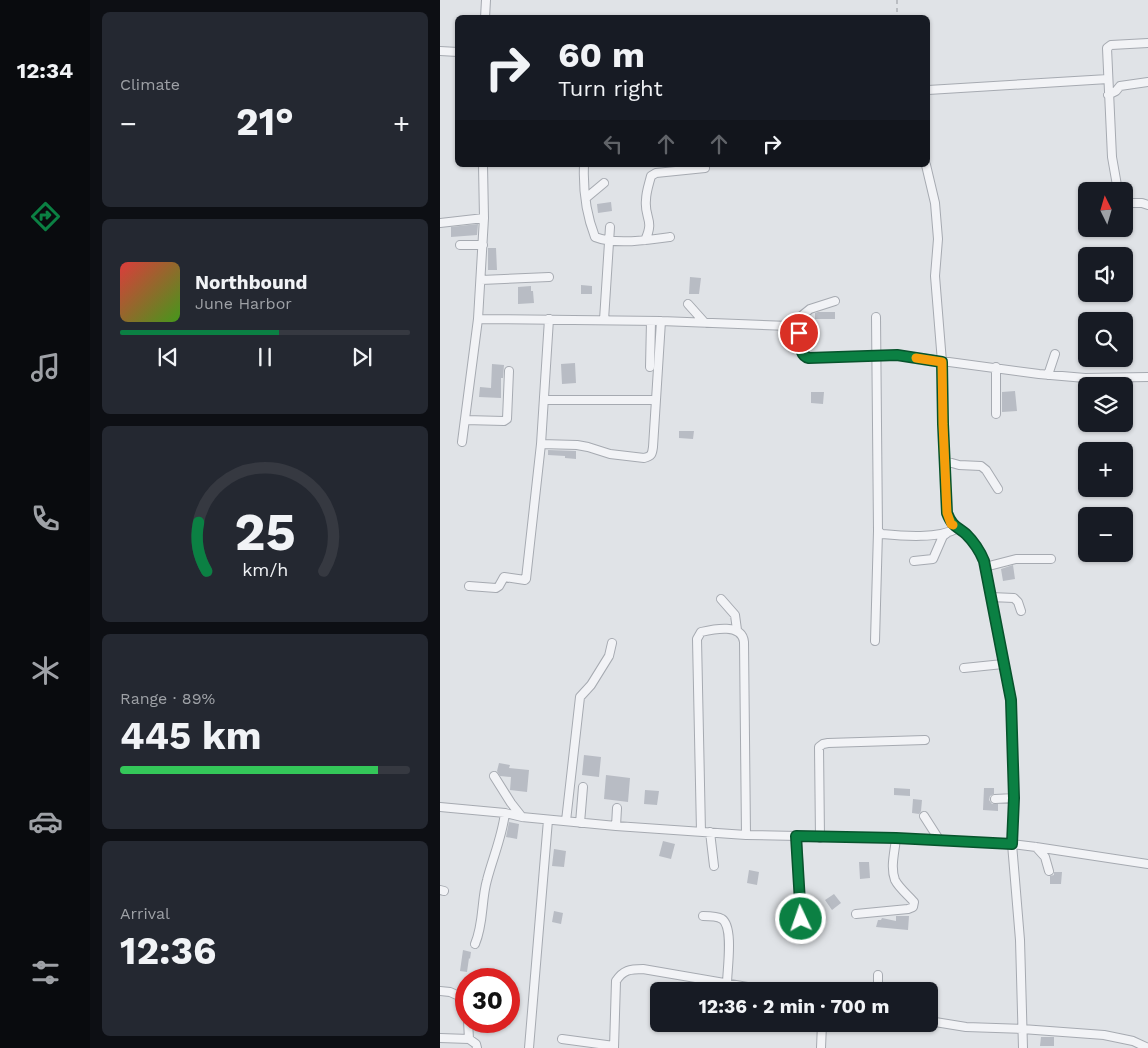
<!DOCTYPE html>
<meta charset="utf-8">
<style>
body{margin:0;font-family:"Work Sans",sans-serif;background:#242831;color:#f1f3f6;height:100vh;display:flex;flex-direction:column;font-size:19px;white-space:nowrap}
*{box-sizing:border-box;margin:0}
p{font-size:16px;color:#9ea1a6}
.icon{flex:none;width:28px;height:28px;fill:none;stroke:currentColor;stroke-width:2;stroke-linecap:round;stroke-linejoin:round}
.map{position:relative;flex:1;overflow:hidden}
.panel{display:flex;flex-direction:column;gap:12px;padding:12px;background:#0d0f14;width:350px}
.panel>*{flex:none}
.top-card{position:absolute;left:15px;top:15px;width:475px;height:152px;border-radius:8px;box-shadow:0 1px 4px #0004;background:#171b24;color:#f1f3f6;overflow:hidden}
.needle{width:32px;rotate:355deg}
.controls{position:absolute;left:638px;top:182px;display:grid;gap:10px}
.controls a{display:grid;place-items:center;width:55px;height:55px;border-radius:8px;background:#171b24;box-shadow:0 1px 4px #0004;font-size:25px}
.speed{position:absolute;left:15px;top:968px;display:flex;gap:10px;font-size:25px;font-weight:700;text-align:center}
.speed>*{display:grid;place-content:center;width:65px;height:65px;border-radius:50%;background:#171b24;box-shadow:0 1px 4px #0004;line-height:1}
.speed .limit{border:8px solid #d22;background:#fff;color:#111}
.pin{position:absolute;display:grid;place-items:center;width:42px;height:42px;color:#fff;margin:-21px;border:2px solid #fff;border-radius:50%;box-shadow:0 1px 5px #0007}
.me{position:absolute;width:55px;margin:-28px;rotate:357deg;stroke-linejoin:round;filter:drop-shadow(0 0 4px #0008)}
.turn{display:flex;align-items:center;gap:18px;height:105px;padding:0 20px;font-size:22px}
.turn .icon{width:65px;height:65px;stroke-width:2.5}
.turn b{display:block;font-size:35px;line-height:42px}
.lanes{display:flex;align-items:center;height:48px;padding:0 20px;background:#0003;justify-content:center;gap:25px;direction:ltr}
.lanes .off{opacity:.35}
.big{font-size:38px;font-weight:700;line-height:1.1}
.panel .tile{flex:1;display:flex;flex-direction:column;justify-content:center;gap:8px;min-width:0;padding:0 18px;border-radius:8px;background:#242831}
.panel .dial{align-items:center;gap:0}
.dial svg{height:130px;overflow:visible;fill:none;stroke:#363941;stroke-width:7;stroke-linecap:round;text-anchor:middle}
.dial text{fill:#f1f3f6;stroke:none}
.song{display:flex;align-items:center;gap:15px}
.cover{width:60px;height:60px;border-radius:8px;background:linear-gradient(135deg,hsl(0 70% 55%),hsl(100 70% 35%))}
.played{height:5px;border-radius:2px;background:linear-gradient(90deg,#0b8043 55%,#363941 55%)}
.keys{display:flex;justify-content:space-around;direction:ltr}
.heat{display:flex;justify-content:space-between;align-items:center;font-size:28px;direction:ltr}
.charge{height:8px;border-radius:4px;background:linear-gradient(90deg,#34c759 89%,#363941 0)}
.trip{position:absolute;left:210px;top:982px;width:288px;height:50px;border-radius:8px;background:#171b24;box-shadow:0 1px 4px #0004;font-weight:700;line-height:50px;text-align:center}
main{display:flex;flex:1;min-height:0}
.tab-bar{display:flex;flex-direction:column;width:90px;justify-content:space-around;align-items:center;background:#090b0e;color:#9ea1a6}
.tab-bar .icon{width:35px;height:35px}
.tab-bar .active{color:#0b8043}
.tab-bar b{font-size:22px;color:#f1f3f6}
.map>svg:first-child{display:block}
.building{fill:#b8bcc4}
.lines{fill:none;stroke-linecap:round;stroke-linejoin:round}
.street-casing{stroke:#a6aab1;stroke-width:10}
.path{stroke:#babdc2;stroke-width:2;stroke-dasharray:4 4;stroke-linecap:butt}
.street{stroke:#f2f3f6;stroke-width:8}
.route-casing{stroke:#07532c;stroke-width:12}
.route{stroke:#0b8043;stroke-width:9}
.slow{stroke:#f59e0b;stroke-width:9}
</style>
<main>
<nav class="tab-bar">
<b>12:34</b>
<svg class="icon active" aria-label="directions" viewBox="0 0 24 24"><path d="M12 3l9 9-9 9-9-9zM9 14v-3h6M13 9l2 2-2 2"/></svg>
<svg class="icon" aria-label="music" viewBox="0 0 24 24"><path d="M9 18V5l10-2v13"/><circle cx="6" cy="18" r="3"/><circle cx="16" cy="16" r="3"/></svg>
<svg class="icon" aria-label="phone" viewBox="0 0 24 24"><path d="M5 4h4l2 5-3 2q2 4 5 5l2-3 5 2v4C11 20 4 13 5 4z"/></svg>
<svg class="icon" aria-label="climate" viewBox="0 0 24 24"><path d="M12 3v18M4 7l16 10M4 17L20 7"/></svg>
<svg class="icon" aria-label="car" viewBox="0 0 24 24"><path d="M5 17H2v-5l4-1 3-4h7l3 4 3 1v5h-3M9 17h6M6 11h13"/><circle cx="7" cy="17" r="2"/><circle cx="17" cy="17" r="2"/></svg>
<svg class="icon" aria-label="filters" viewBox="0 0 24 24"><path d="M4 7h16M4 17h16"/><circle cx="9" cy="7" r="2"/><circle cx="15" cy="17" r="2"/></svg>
</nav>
<section class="panel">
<div class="tile"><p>Climate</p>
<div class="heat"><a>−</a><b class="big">21°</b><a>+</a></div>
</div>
<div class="tile">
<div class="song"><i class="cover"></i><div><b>Northbound</b><p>June Harbor</p></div></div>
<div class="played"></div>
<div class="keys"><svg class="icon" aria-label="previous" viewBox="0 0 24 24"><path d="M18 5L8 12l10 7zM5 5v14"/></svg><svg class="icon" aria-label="pause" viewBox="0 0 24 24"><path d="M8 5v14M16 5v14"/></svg><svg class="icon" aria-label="next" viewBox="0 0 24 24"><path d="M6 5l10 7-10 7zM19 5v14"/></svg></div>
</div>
<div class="tile dial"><svg viewBox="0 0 100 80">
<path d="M14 69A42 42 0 1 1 86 69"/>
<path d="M14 69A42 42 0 0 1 9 39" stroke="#0b8043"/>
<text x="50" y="56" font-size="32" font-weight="700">25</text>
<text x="50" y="72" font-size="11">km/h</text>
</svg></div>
<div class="tile"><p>Range · 89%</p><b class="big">445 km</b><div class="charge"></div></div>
<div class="tile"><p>Arrival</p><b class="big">12:36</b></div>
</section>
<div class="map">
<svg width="708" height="1048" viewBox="0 0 708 1048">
<rect width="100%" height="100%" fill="#e0e3e7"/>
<path class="building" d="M171,202l1,9 -14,2 -1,-9z
M38,224l-1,11 -26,2v-10z
M48,248h8l1,22h-9z
M250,277l11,1 -2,16h-10z
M141,285l11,1v8h-11z
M91,286v5h2l1,12 -16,1v-17z
M378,312h17v7h-20v-6z
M135,363l1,20 -14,1 -1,-20z
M52,364l12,1 -1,13h-2v20l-22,-1 1,-10 11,1z
M575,391l2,20 -15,1v-20z
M371,392h13l-1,12 -12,-1z
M239,431h15l-1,8 -14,-1z
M108,450l28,1v8l-11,-1v-2l-17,-1z
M573,565l2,14 -12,2 -2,-12z
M144,755l17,2 -2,20 -17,-2z
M59,763l11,2 -1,3 20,2 -2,22 -17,-2 1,-13 -11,-1 -3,-5z
M166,775l24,3 -2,24 -24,-3z
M454,788l16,1v7l-16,-1z
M544,788h10v6l-4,2 -1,4 3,4h6v7l-15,-1z
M205,790l14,1 -2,14 -13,-1z
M473,799l9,1 -1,11 -2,3 -7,-1z
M69,822l10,2 -2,15 -11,-2z
M223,841l12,3 -4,15 -12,-3z
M114,849l12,2 -2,16 -12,-1z
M419,862h10l1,16 -10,1z
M309,870l10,2 -2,13 -10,-2z
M614,872h8l-1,12h-11v-8l4,-1z
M394,894l7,9 -9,7 -7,-10z
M114,911l9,2 -2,11 -9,-2z
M456,916h13l-1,14 -32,-3 2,-7h3l1,-2 14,3z
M23,950l8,2 -1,7 -1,-1 -2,14 -7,-1z
M601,1037h13v9h-14z"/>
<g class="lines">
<defs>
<path id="street" d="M45,18l1,-18
M0,51l18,1
M488,90l180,-11
M668,95l8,-4 4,-5 28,-4
M43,165l1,53
M144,165c-1,24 2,49 11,72 20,8 54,3 75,0
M486,165l9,38 3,36 -3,37 7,86 1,62 4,89c5,13 9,13 19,21 8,8 14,17 18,27l27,139 3,98 -2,46 8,96 3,108
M678,191l-6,-34 -5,-109 4,-3 37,-2
M146,198l18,-15
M684,203h18l6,2
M0,223l44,-5 -6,101 183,2 128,5 10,7c1,9 0,23 10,25l88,-3 142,19 46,4 63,-1
M205,240c10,-20 -1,-22 1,-40 0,-8 3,-16 5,-24l5,-3 49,-5
M20,245h23
M41,280l68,-3
M248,304l17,19
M436,317l2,214 4,3c21,2 57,5 76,-6
M164,320l6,-93
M349,326l21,-17 25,-8
M210,367l1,-46
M556,367v47
M608,375l7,-21
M104,400h112
M25,420l39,1 3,-2 2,-48
M22,442l16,-123
M101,444l36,1 11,2 22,7 34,4c8,-2 8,-4 9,-11l8,-126
M505,461l14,4 22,1 5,4 12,19
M474,561l19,-2 10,-23 4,-3
M545,567l31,-8h35
M29,586l27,2 3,-2 5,-9 21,3 1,-1 15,-135 8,-125
M551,597l23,1 4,4 3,9
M281,599l14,16 2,15
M435,641l3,-110
M524,668l39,-4
M54,776l17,27 11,14
M555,799l19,-1
M0,807l65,6 17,4 94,9 130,9 150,3 116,6 24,3 112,17
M484,816l16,25
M126,821l14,-124 11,-12 18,-29 3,-13
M140,823l3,-36
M176,826l1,-18
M261,832l-4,-193 4,-7c13,-3 41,-9 43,10l2,193
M270,832l4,34
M357,836l4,83
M380,838l-1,-91 4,-3 5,-1 97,-3
M596,847l9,10 4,14
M0,890l4,1
M416,914l52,-5 5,-2 1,-5c-6,-7 -15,-14 -19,-22 -5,-13 0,-29 1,-42
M263,916c6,0 14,0 19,3 12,8 5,51 5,65
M35,944c9,-21 6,-43 12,-64 6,-23 15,-43 18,-67
M0,991l10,1 16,7
M438,991v-16
M28,1021l1,18
M489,1021l37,6 56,2 82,6 29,6 15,7
M0,1038l29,1 7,5 1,4
M122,1039l52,7
M89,1048l19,-228
M174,1048l2,-67c7,-11 14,-12 27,-12l128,22
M381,1048l1,-24"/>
</defs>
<use href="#street" class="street-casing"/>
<path class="path" d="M457,0v18"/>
<use href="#street" class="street"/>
</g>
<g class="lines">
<defs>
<path id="route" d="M359,333c1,9 0,23 10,25l88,-3 45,7 1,62 4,89c5,13 9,13 19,21 8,8 14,17 18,27l27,139 3,98 -2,46 -116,-6 -100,-2 5,83"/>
</defs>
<use href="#route" class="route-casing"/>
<use href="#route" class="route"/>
<path class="slow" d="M476,358l26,4 1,62 4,89 4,11 2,1"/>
</g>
</svg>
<div class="controls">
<a><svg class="needle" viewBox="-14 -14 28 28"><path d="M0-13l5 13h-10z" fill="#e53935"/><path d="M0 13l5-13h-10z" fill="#9ea1a6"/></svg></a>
<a><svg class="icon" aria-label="sound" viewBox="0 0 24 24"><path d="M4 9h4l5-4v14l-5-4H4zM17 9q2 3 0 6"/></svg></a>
<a><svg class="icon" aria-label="search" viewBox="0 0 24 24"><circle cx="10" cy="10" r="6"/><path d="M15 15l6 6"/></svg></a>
<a><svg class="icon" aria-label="layers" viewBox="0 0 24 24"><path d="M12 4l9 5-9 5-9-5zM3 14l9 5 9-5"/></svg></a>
<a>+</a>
<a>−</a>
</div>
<div class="speed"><div class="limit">30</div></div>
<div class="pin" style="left:359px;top:333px;background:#d93025"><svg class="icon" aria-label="arrive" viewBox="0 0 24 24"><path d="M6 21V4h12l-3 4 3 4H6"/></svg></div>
<svg class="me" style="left:361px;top:919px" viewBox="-20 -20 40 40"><circle r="17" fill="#0b8043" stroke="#fff" stroke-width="3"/><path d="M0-11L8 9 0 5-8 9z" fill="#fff"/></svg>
<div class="trip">12:36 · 2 min · 700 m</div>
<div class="top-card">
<div class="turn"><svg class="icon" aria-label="right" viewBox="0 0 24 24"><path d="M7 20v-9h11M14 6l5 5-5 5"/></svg><div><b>60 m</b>Turn right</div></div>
<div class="lanes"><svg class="icon off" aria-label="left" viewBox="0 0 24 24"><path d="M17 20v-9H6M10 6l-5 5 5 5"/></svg><svg class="icon off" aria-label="ahead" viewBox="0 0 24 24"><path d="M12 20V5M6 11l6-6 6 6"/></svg><svg class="icon off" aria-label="ahead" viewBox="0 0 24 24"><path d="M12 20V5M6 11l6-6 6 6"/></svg><svg class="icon" aria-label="right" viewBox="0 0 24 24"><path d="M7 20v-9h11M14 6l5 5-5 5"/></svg></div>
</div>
</div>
</main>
